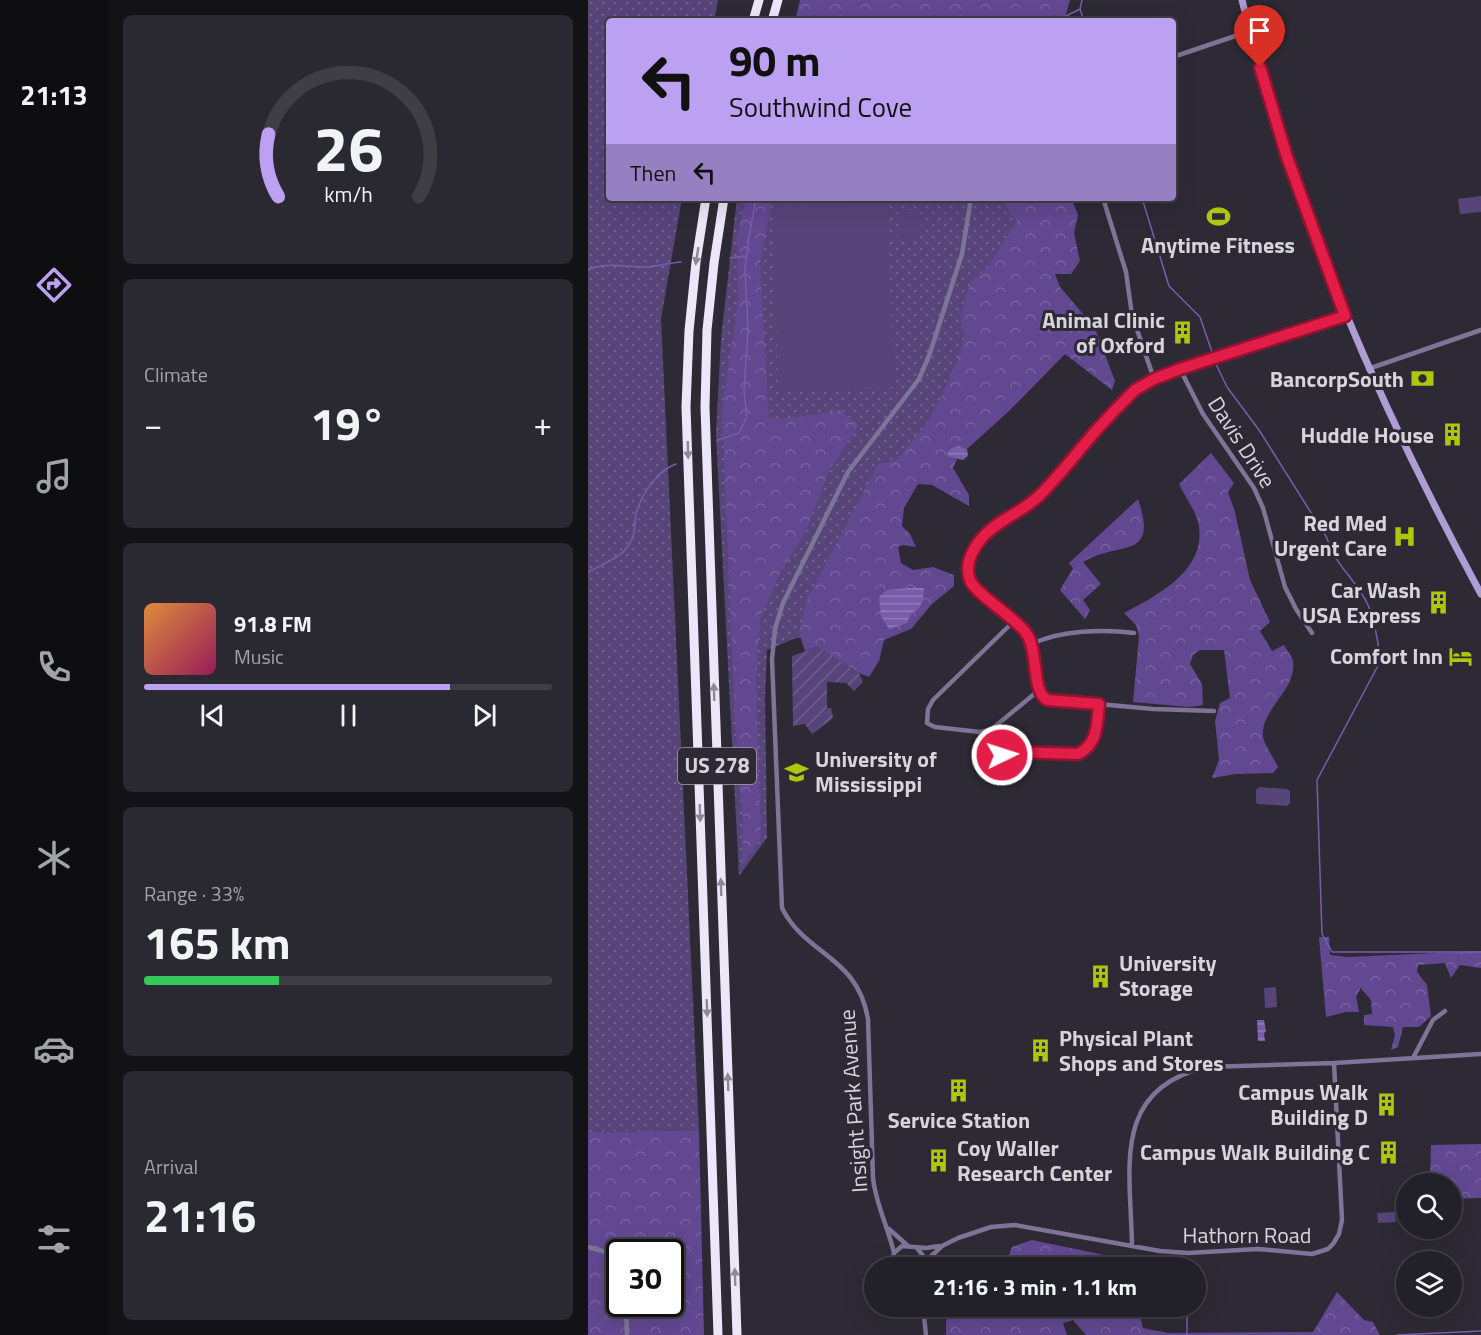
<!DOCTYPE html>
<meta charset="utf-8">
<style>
body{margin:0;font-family:"Titillium Web",sans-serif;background:#2a2830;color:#f1f3f6;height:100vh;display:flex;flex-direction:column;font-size:22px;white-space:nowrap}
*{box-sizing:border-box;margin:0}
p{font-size:20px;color:#a2a3a8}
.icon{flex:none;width:33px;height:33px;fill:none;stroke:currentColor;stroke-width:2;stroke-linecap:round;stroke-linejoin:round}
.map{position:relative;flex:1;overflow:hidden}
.side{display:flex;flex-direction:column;gap:15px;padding:15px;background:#131216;width:480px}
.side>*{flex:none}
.top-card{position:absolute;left:18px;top:18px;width:570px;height:183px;border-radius:6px;box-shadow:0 6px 24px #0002,0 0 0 2px #3f3e45;background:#bca0f2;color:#111;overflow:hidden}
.controls{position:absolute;left:808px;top:1173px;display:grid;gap:12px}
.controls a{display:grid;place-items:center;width:66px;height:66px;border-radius:50%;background:#222028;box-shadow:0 6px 24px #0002,0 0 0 2px #3f3e45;font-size:30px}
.speed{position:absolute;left:18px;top:1239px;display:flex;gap:12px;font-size:30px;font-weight:700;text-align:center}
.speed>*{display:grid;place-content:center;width:78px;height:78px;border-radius:50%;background:#222028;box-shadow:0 6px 24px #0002,0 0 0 2px #3f3e45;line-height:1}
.speed .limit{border:3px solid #111;border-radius:9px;background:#fff;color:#111}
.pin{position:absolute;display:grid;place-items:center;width:51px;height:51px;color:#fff;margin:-62px -26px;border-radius:50% 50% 50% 0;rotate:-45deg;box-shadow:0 0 6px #0007}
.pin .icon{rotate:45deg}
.me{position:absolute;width:66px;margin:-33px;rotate:86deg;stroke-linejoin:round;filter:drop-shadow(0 0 4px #0008)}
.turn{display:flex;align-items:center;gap:21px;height:126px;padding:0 24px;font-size:27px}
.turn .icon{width:78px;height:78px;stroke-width:2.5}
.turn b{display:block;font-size:42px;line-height:51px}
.then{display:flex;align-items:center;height:57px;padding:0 24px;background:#0003;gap:12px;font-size:22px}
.big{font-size:45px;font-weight:700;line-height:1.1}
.side .tile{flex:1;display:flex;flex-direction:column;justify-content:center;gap:9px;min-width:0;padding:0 21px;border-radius:9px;background:#2a2830}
.side .dial{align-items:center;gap:0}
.dial svg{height:156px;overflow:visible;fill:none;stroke:#3f3e45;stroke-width:7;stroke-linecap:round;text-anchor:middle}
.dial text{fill:#f1f3f6;stroke:none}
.song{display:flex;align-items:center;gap:18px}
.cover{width:72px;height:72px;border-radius:9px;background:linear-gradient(135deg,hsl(30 70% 55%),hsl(330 70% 35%))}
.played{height:6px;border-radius:3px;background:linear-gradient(90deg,#bca0f2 75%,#3f3e45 75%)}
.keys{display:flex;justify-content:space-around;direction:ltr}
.heat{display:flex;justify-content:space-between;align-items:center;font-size:33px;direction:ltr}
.charge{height:9px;border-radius:4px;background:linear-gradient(90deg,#34c759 33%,#3f3e45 0)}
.trip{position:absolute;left:276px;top:1257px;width:342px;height:60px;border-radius:30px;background:#222028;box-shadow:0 6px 24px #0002,0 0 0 2px #3f3e45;font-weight:700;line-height:60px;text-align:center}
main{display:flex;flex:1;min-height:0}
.menu{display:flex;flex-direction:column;width:108px;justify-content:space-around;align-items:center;background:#0e0d10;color:#a2a3a8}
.menu .icon{width:42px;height:42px}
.menu .current{color:#bca0f2}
.menu b{font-size:27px;color:#f1f3f6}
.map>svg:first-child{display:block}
.grass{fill:url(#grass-dots)}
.forest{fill:url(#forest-crowns);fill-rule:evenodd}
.garden{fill:url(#garden-furrows)}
.pitch{fill:#57457a}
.water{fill:url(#water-rules)}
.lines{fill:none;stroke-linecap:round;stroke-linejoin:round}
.stream{stroke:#785eaa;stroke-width:1.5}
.street{stroke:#7e7497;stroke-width:4.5}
.secondary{stroke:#ad9dd4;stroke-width:7}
.highway{stroke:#ebe6f8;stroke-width:9}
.oneway{fill:#8c8896}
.route-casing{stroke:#92132f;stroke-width:15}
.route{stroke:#e11d48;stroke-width:10}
.labels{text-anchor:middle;stroke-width:6;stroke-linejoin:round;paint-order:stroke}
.shield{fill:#2d2a35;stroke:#a4a2aa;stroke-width:1.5}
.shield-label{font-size:21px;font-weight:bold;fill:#d7d5dc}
.poi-label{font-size:22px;font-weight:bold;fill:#d7d5dc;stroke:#2d2a35;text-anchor:end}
.street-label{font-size:22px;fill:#d7d5dc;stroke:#2d2a35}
</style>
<main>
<nav class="menu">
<b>21:13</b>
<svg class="icon current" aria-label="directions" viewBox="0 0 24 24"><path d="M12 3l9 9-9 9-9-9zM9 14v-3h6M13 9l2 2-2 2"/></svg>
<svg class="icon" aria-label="music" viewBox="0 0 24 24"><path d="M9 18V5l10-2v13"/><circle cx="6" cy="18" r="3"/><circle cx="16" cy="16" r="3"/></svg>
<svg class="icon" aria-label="phone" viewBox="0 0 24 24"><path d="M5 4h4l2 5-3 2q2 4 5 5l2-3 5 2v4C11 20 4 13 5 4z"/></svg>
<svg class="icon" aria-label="climate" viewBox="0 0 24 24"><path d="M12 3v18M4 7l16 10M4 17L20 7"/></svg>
<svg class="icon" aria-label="car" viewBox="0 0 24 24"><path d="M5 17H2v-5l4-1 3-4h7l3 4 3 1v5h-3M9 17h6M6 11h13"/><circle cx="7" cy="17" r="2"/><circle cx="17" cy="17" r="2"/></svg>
<svg class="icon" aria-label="filters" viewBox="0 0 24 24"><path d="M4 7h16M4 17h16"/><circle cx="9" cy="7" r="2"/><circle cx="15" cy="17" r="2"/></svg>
</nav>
<section class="side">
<div class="tile dial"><svg viewBox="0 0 100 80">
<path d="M14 69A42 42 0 1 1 86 69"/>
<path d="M14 69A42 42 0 0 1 9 37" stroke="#bca0f2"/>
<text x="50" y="56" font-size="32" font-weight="700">26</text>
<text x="50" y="72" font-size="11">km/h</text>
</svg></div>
<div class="tile"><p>Climate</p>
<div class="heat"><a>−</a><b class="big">19°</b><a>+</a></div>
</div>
<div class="tile">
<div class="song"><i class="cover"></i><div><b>91.8 FM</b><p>Music</p></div></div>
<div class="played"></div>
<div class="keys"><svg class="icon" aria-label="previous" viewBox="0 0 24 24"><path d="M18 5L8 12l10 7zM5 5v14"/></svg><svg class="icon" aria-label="pause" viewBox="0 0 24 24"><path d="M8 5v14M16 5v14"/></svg><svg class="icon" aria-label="next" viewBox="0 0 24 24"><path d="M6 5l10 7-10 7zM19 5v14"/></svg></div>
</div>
<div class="tile"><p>Range · 33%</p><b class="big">165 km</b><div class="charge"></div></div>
<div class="tile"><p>Arrival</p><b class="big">21:16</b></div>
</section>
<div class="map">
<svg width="893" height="1335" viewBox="0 0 893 1335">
<defs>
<pattern id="grass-dots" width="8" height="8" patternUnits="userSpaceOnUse" patternTransform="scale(1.5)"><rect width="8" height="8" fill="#57457a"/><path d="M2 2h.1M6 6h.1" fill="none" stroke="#6e5f8c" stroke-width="1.8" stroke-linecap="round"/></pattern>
<pattern id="forest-crowns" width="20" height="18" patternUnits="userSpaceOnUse" patternTransform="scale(1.5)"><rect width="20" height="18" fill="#624891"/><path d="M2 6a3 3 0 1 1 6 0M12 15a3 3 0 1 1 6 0" fill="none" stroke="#7862a0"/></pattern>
<pattern id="garden-furrows" width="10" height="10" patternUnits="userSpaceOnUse" patternTransform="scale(1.5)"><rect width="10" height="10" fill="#57457a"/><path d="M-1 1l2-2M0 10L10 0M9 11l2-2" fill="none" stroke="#6e5f8c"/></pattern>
<pattern id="water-rules" width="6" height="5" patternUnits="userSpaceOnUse" patternTransform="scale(1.5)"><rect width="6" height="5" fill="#785eaa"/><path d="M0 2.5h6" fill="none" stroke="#917cb9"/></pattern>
</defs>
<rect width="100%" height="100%" fill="#2d2a35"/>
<path class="grass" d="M0,0h130l-4,21h-105v177h73l-21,121 38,811 -111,2z
M149,198h308l-148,287 -45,152 -56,1 -29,12 -2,47 2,141 -28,38 -23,-442 5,-95z"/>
<path class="forest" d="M212,0h270l-6,21h-269z
M158,198h26l-12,66 9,154h22l50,-8 18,16 -30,44 -23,61 -25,40 -21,47 -4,63 5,157 -19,28 1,-46 -8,-99 -13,-312 16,-107 -1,-63z
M413,198h70l7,17 -4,18 6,28 -9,13h-16l5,13 35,41 20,53 -3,9 -47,-36 -56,57 -42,38 -8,-3 -10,11 8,2 -4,9 16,27v11l-37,-21 -14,-1 -14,24 -2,18 8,8 6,13 -14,-2 -4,2 3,16 12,7 20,-3 21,8v11l-22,18 -21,25 -27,11 -5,21 -10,16 -10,-4 -42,-26 -12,4 -6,-18 8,-33 71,-136 18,-3 31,-38 13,-23 16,-37 9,-26 -5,-19 6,-23 7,-16 14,-11 30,-47z
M623,453l23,30 -6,9 7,20 15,68 20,42 -10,9 12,20 12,-6c2,4 8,11 9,16 4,30 -33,48 -30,76 2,9 11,21 15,30l-5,6 -37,1 -24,4 7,-18 -4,-39 5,-18 10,-5 -6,-48h-24l-7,5 -3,9 12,20 1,21 -14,2 -56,-5 6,-66 -3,-11 -12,-12c34,-18 85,-44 74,-91 -3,-13 -14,-26 -19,-38z
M550,499c21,62 -18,41 -55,63l18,22 -18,16 7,10 -5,9 -25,-29 13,-22 -4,-5z
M731,937h10l1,18 18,2 133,-6v17l-21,-3 -9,13 -6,-15 -27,2 -1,7 10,13 4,31 -12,11h-16l-5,20 -7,3 4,-15 -2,-8 -29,-2v-10l8,-1 -1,-14 -10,-12 -5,8 3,16h-13l-20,5z
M111,1130l5,205h-116v-203zM32,1252h50v52h-50z
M893,1144v54l-29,1v-15l-22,-1 1,-38z
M444,1240l96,20 2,7h-125l7,-20z
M749,1292l27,28 9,2 7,13h-294l-13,-15 -10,3 4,12h-121v-14l6,-15 186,1 5,21 25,5 145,-1z"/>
<path class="garden" d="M229,647l42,26 4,9 -9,9 -8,-8 -19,-1v26h4l2,10 -21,16 -7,-10 -12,2 -1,-70z"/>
<path class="pitch" d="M893,196v16l-21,2 -2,-15z
M230,198h107l-107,3z
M300,203l5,184 -115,3 -5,-184z
M312,211l23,4 -4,27 -23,-3z
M671,787l28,2 3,2v12l-3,3 -29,-2 -2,-2v-12z
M688,987l1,20 -12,1 -1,-20z
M807,1212l1,10 -18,1 -1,-10z"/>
<path class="water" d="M371,446l8,3 1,7 -5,4 -14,-3 -2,-4 5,-5z
M322,588h14l-1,12 -4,8 -8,6 -4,9 -18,6 -8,-13 -2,-19 8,-7z
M669,1020h7l2,11 -2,2 1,8h-7z"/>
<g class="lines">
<path class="stream" d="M494,0l-2,9 4,12
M468,21l24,-12
M554,198l27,88 31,31 13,38
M142,258l16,-2
M0,270c16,-9 41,-2 59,-3 11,-1 23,-4 34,-5
M626,360l13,27 32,43 68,108c7,27 30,42 41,67 8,17 9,37 13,55l-64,120 5,154 10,18h149
M130,440l21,-7 8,-16 -3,-26 4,-62 -3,-59 3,-28 8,-44
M0,572c11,-6 29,-13 37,-22 14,-17 7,-24 12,-40 6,-17 21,-40 39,-46
M594,1306l5,10v19
M809,1335l84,-4"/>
<path class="street" d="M585,57l77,-26
M515,198l23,74 6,43 22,64
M592,369l23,45 51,74 9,20 22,79 11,22 16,24
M780,369l113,-39
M427,620l-82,80 -5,9 -1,14 8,4 45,5 12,-3 47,-39
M444,644c28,-14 72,-15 102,-11
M626,711l-61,-2 -109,-10 -5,-9 -5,-41 -8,-16 -11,-13 -43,-35 -5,-15 1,-9 14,-24 57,-41 96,-106 19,-11 26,-10 165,-53
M414,755l14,-3 62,2c20,-10 19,-29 21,-50
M825,1058l20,-38 12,-9
M301,1229l18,16
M544,1246c-1,-76 -22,-156 74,-179l128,-4 147,-9
M0,1247l32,9
M329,1248l7,9v11
M306,1253c-6,-26 -18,-48 -21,-75l-5,-159c-11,-64 -62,-63 -86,-111l-10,-249 3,-30 8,-26 65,-131 71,-93 10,-23 33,-102 9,-56
M337,1262l17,-16 16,-8 33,-11 24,-2 145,26 28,2 70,-4 54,5 16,-5 5,-5 6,-10 3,-14 -8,-157
M303,1268l3,-15 8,-7 24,2 13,-2
M38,1304l1,31
M335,1306l3,29"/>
<path class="secondary" d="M654,0c51,209 137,406 239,594"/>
<path class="highway" d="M165,21l6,-21
M184,21l6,-21
M118,198l-10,64 -7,69 -3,76 32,928
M136,198l-10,65 -7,67 -2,77 32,928"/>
</g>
<defs><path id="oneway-solid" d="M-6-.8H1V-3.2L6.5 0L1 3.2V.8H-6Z" transform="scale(1.5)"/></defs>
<g class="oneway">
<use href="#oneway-solid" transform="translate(109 256) rotate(99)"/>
<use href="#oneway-solid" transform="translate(100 450) rotate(88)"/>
<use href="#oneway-solid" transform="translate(126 692) rotate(-92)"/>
<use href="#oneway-solid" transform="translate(112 813) rotate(88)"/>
<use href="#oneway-solid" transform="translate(133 887) rotate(-92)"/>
<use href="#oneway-solid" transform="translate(119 1008) rotate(88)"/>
<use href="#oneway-solid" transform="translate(140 1082) rotate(-92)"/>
<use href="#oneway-solid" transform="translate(147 1277) rotate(-92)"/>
</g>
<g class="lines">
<defs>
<path id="route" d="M414,755l14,-3 62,2c20,-10 19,-29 21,-50l-52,-4c-16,-10 -8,-49 -21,-67 -11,-16 -52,-40 -56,-53 -6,-15 2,-30 12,-42 15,-18 41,-26 58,-43 19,-19 36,-41 54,-62 13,-15 27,-29 41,-43l19,-11 26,-10 165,-53 -58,-159 -27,-90"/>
</defs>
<use href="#route" class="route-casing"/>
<use href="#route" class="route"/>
</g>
<defs>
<symbol id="stadium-bare" viewBox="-9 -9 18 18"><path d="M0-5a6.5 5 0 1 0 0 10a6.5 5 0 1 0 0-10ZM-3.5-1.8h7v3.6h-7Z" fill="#aec60c" stroke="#2d2a35" stroke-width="2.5" paint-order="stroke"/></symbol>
<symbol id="building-bare" viewBox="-9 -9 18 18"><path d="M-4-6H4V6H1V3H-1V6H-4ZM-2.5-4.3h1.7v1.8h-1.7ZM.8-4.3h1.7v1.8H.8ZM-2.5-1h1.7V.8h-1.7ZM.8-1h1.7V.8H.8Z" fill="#aec60c" stroke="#2d2a35" stroke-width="2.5" paint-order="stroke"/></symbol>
<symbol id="bank-bare" viewBox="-9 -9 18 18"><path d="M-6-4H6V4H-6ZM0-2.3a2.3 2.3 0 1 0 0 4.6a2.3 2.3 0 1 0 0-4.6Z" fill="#aec60c" stroke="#2d2a35" stroke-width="2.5" paint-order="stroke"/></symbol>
<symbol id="hospital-bare" viewBox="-9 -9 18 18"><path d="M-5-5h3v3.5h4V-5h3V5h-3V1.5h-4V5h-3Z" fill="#aec60c" stroke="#2d2a35" stroke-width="2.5" paint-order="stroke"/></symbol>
<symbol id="hotel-bare" viewBox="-9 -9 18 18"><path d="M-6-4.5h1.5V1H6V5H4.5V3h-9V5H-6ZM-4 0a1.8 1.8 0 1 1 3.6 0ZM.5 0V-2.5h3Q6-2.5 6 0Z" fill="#aec60c" stroke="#2d2a35" stroke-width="2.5" paint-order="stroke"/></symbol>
<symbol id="university-bare" viewBox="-9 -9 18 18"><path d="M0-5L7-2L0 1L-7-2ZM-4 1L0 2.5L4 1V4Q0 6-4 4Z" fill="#aec60c" stroke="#2d2a35" stroke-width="2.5" paint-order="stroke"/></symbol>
</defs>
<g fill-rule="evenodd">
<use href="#stadium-bare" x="614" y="200" width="33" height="33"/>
<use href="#building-bare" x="578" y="316" width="33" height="33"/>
<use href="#bank-bare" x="818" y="362" width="33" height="33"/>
<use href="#building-bare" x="848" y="418" width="33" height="33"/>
<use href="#hospital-bare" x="800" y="520" width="33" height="33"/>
<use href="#building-bare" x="834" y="586" width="33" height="33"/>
<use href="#hotel-bare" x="856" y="640" width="33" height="33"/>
<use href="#university-bare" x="192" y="756" width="33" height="33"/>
<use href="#building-bare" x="496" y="960" width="33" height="33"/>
<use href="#building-bare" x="436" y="1034" width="33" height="33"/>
<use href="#building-bare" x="354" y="1074" width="33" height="33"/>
<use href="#building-bare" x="782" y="1088" width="33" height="33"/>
<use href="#building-bare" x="784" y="1136" width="33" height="33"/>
<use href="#building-bare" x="334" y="1144" width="33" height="33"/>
</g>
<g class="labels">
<rect class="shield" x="90" y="748" width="78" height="36" rx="4.5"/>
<g class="shield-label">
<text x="129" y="773">US 278</text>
</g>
<g class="poi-label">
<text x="630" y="253" text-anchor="middle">Anytime Fitness</text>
<text x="577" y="328">Animal Clinic<tspan x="577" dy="25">of Oxford</tspan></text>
<text x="816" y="387">BancorpSouth</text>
<text x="846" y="443">Huddle House</text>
<text x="799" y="531">Red Med<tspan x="799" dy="25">Urgent Care</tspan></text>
<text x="833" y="598">Car Wash<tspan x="833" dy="25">USA Express</tspan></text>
<text x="855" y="664">Comfort Inn</text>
<text x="227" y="767" text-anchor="start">University of<tspan x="227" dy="25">Mississippi</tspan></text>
<text x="531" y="971" text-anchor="start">University<tspan x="531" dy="25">Storage</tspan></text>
<text x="471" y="1046" text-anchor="start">Physical Plant<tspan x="471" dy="25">Shops and Stores</tspan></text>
<text x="780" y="1100">Campus Walk<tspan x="780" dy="25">Building D</tspan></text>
<text x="371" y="1128" text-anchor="middle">Service Station</text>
<text x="369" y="1156" text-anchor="start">Coy Waller<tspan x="369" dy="25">Research Center</tspan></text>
<text x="782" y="1160">Campus Walk Building C</text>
</g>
<g class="street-label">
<text transform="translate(654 442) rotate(57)" y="8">Davis Drive</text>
<text transform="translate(265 1101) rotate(-94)" y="8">Insight Park Avenue</text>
<text x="659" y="1243">Hathorn Road</text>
</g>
</g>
</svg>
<div class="controls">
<a><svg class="icon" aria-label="search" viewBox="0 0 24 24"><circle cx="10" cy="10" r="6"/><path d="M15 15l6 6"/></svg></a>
<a><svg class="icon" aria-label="layers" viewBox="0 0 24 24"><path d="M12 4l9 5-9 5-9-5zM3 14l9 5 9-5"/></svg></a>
</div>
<div class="speed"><div class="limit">30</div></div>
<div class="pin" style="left:672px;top:67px;background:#d93025"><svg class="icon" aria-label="arrive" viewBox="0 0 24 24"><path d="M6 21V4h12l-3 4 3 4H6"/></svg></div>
<svg class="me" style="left:414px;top:755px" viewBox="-20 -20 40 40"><circle r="17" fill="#e11d48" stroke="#fff" stroke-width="3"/><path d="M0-11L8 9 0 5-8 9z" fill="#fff"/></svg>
<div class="trip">21:16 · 3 min · 1.1 km</div>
<div class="top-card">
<div class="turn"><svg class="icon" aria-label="left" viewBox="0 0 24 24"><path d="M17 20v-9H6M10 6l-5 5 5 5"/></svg><div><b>90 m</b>Southwind Cove</div></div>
<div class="then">Then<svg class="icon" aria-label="left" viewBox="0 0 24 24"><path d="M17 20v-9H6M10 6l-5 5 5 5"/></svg></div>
</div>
</div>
</main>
